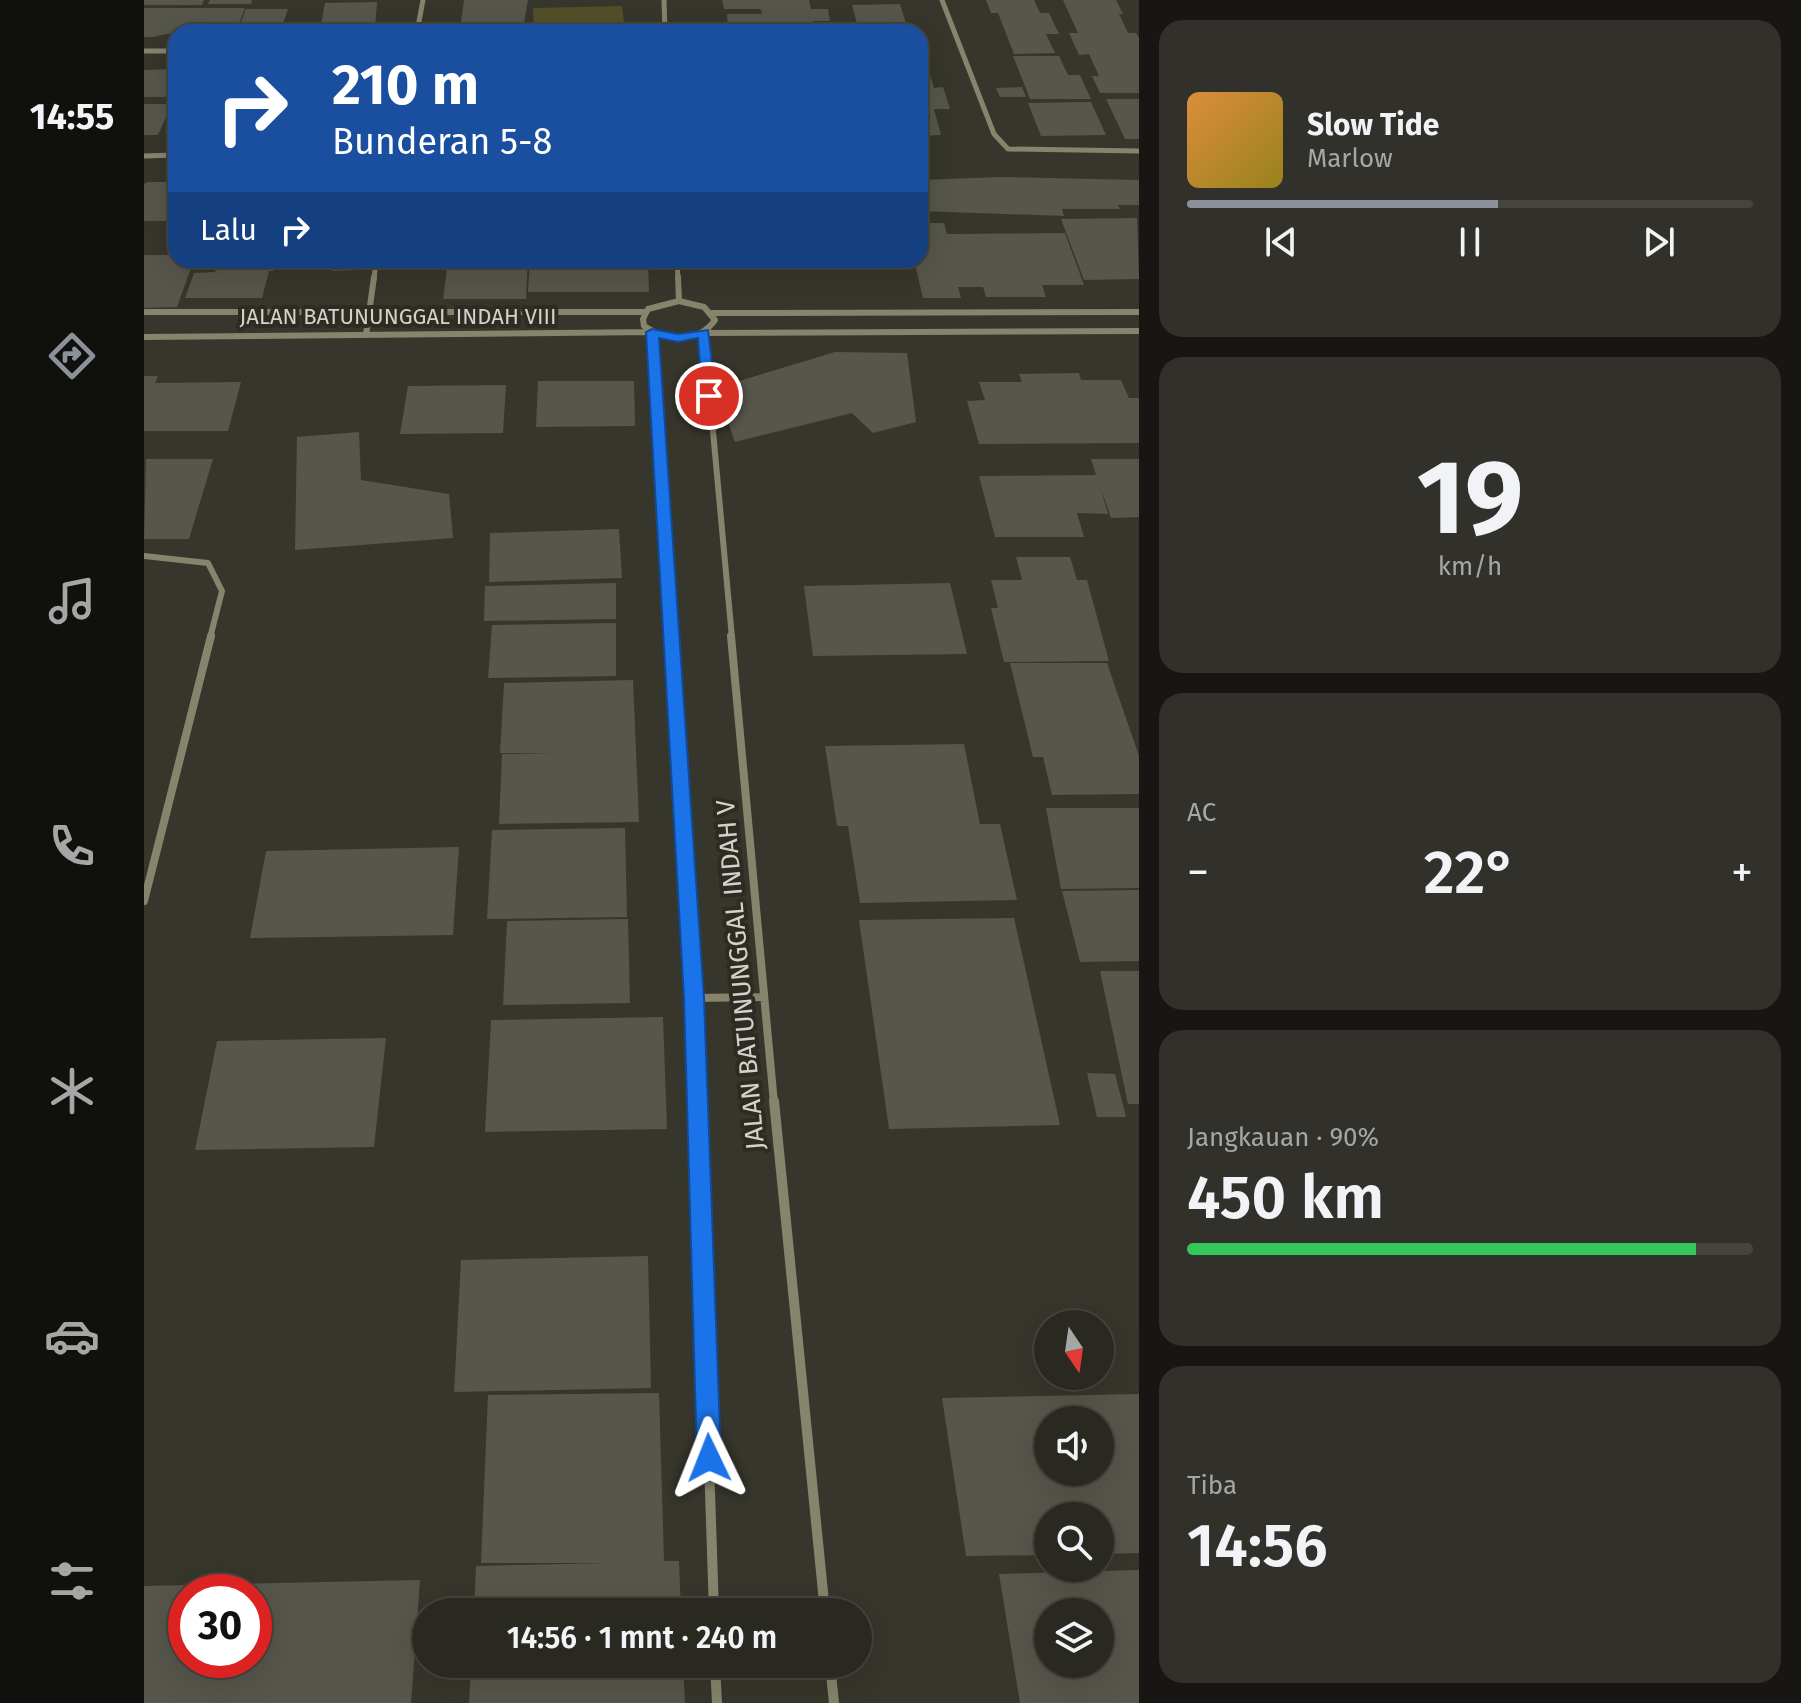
<!DOCTYPE html>
<html lang="id">
<meta charset="utf-8">
<style>
body{margin:0;font-family:"Fira Sans",sans-serif;background:#31302a;color:#f1f3f6;height:100vh;display:flex;flex-direction:column;font-size:30px;white-space:nowrap}
*{box-sizing:border-box;margin:0}
p{font-size:26px;color:#a5a6a5}
.icon{flex:none;width:44px;height:44px;fill:none;stroke:currentColor;stroke-width:2;stroke-linecap:round;stroke-linejoin:round}
.map{position:relative;flex:1;overflow:hidden}
.sheet{display:flex;flex-direction:column;gap:20px;padding:20px;background:#171612;width:662px}
.sheet>*{flex:none}
.banner{position:absolute;left:24px;top:24px;width:760px;height:244px;border-radius:24px;box-shadow:0 8px 32px #0002,0 0 0 2px #45443f;background:#1a4fa0;color:#fff;overflow:hidden}
.needle{width:52px;rotate:167deg}
.controls{position:absolute;left:890px;top:1310px;display:grid;gap:16px}
.controls a{display:grid;place-items:center;width:80px;height:80px;border-radius:50%;background:#292821;box-shadow:0 8px 32px #0002,0 0 0 2px #45443f;font-size:40px}
.speed{position:absolute;left:24px;top:1574px;display:flex;gap:16px;font-size:40px;font-weight:700;text-align:center}
.speed>*{display:grid;place-content:center;width:104px;height:104px;border-radius:50%;background:#292821;box-shadow:0 8px 32px #0002,0 0 0 2px #45443f;line-height:1}
.speed .limit{border:12px solid #d22;background:#fff;color:#111}
.pin{position:absolute;display:grid;place-items:center;width:68px;height:68px;color:#fff;margin:-34px;border:4px solid #fff;border-radius:50%;box-shadow:0 2px 8px #0007}
.me{position:absolute;width:88px;margin:-44px;rotate:358deg;stroke-linejoin:round;filter:drop-shadow(0 0 6px #0008)}
.turn{display:flex;align-items:center;gap:28px;height:168px;padding:0 32px;font-size:36px}
.turn .icon{width:104px;height:104px;stroke-width:2.5}
.turn b{display:block;font-size:56px;line-height:68px}
.then{display:flex;align-items:center;height:76px;padding:0 32px;background:#0003;gap:16px;font-size:30px}
.big{font-size:60px;font-weight:600;line-height:1.1}
.sheet .widget{flex:1;display:flex;flex-direction:column;justify-content:center;gap:12px;min-width:0;padding:0 28px;border-radius:24px;background:#31302a}
.sheet .dial{align-items:center;gap:0}
.dial b{font-size:104px;line-height:1}
.song{display:flex;align-items:center;gap:24px}
.cover{width:96px;height:96px;border-radius:12px;background:linear-gradient(135deg,hsl(30 70% 55%),hsl(50 70% 35%))}
.played{height:8px;border-radius:4px;background:linear-gradient(90deg,#8c9099 55%,#45443f 55%)}
.keys{display:flex;justify-content:space-around;direction:ltr}
.heat{display:flex;justify-content:space-between;align-items:center;font-size:44px;direction:ltr}
.charge{height:12px;border-radius:6px;background:linear-gradient(90deg,#34c759 90%,#45443f 0)}
.trip{position:absolute;left:268px;top:1598px;width:460px;height:80px;border-radius:40px;background:#292821;box-shadow:0 8px 32px #0002,0 0 0 2px #45443f;font-weight:600;line-height:80px;text-align:center}
main{display:flex;flex:1;min-height:0}
.tabs{display:flex;flex-direction:column;width:144px;justify-content:space-around;align-items:center;background:#10100d;color:#a5a6a5}
.tabs .icon{width:56px;height:56px}
.tabs .on{color:#8c9099}
.tabs b{font-size:36px;color:#f1f3f6}
.map>svg:first-child{display:block}
.green{fill:#524f28}
.building{fill:#56564b;fill-rule:evenodd}
.lines{fill:none;stroke-linecap:round;stroke-linejoin:round}
.street-far3{stroke:#86846c;stroke-width:5}
.street-far2{stroke:#86846c;stroke-width:6}
.street-far1{stroke:#86846c;stroke-width:8}
.street{stroke:#86846c;stroke-width:10}
.route{fill:#1a73e8;stroke:#114b97;stroke-width:2}
.labels{text-anchor:middle;stroke-width:8;stroke-linejoin:round;paint-order:stroke}
.far-street-label{font-size:22px;fill:#d2d2cb;stroke:#2d2c22}
.street-label{font-size:26px;fill:#d2d2cb;stroke:#2d2c22}
</style>
<main>
<nav class="tabs">
<b>14:55</b>
<svg class="icon on" aria-label="directions" viewBox="0 0 24 24"><path d="M12 3l9 9-9 9-9-9zM9 14v-3h6M13 9l2 2-2 2"/></svg>
<svg class="icon" aria-label="music" viewBox="0 0 24 24"><path d="M9 18V5l10-2v13"/><circle cx="6" cy="18" r="3"/><circle cx="16" cy="16" r="3"/></svg>
<svg class="icon" aria-label="phone" viewBox="0 0 24 24"><path d="M5 4h4l2 5-3 2q2 4 5 5l2-3 5 2v4C11 20 4 13 5 4z"/></svg>
<svg class="icon" aria-label="climate" viewBox="0 0 24 24"><path d="M12 3v18M4 7l16 10M4 17L20 7"/></svg>
<svg class="icon" aria-label="car" viewBox="0 0 24 24"><path d="M5 17H2v-5l4-1 3-4h7l3 4 3 1v5h-3M9 17h6M6 11h13"/><circle cx="7" cy="17" r="2"/><circle cx="17" cy="17" r="2"/></svg>
<svg class="icon" aria-label="filters" viewBox="0 0 24 24"><path d="M4 7h16M4 17h16"/><circle cx="9" cy="7" r="2"/><circle cx="15" cy="17" r="2"/></svg>
</nav>
<div class="map">
<svg width="995" height="1703" viewBox="0 0 995 1703">
<rect width="100%" height="100%" fill="#37362c"/>
<path class="green" d="M478,6l3,26h-91l-1,-24z"/>
<path class="building" d="M0,0h60l-2,5h-58z
M66,0h42l-1,4h-43z
M320,0h64l-4,22h-63z
M578,0h87l2,9h17l2,12h-17l1,11h-86l-1,-18h35l-1,-5h-37z
M842,0h48l6,13h9l10,21h-13l9,19 -41,1 -16,-41h-7z
M919,0h53l7,14h-4l9,19h8l3,5v55h-39l-8,-17h7l-10,-22 -10,1 -10,-22h9z
M233,2l-2,27 -55,1 5,-27z
M756,4l6,19h4l3,9h-63l-2,-8h9l-5,-19z
M0,8h101l-9,24h-60l-23,5h-9z
M102,9h42l-8,23h-43z
M776,44l14,44 9,-1 7,22h-16l7,26 -21,1z
M869,56h46l9,19h12l11,24h-61z
M32,69l-11,28h-21v-27z
M878,87l4,10h-26l-4,-9z
M962,99h33v40h-14z
M947,102l15,33 -65,1 -13,-33z
M0,104h28l-14,31h-14z
M857,177l138,3v25h-21l2,4h-58l2,7 -144,-5v-31z
M4,182h28v39h-32v-37z
M993,218l2,61 -55,1 -23,-61z
M776,223h24l3,11 118,-1 19,52h-42l4,12h-60l-3,-10h-25l3,11h-38l-9,-38h6z
M0,255h32v5h18l-17,47 -33,1z
M75,260h58l-4,11h-4l-7,27h-77l9,-25 21,-1z
M191,260h23l-2,10 -24,1z
M304,260h80l-2,39h-83z
M386,260h118l1,32h-121z
M691,352l72,1 9,69 -43,11 -21,-20 -117,29 -19,-54z
M935,373l2,7h40l8,18h10v45l-160,1 -12,-43 18,-1 -6,-18h43l-3,-8z
M0,376h14l-3,7 86,-1 -13,49h-84z
M394,381h96l1,45 -99,1z
M362,385l-3,48 -103,1 8,-48z
M215,432l2,48 88,14 4,44 -158,12 2,-113z
M2,459h67l-24,80h-45z
M947,459h48v58l-28,1 -11,-32 8,28 -31,-1 7,24h-89l-16,-61 117,-1z
M475,529l3,49 -133,4 1,-49z
M872,557h54l7,23h10l22,81 -105,1 -13,-54h7l-7,-28h31z
M472,583v36l-132,2 1,-35z
M806,583l17,71 -154,2 -9,-70z
M472,623v53l-128,2 4,-53z
M866,663h97l32,93v38l-87,1 -9,-38h-10z
M489,680l6,142 -140,2 3,-70 56,-1h-58l4,-70z
M820,744l16,80h20l17,76 -157,3 -12,-77h-11l-12,-80z
M902,808h93v80l-78,1z
M481,828l2,89 -140,2 5,-89z
M315,847l-6,88 -203,3 16,-87z
M995,890v71l-59,1 -18,-71z
M870,918l46,207 -171,4 -30,-209z
M484,919l2,84 -127,2 4,-84z
M956,971h39v133h-11z
M519,1017l4,112 -182,3 6,-112z
M242,1038l-12,109 -179,3 22,-109z
M943,1073l28,1 11,43h-29z
M504,1256l3,132 -197,4 7,-132z
M515,1393l5,168h15l2,51h-207l2,-46 133,-3h-128l7,-168z
M995,1394v159l-39,1v-38h-52v39l-82,1 -24,-158zM904,1420h52v52h-52z
M995,1570v133h-119l-21,-129zM904,1612h52v52h-52z
M276,1580l-9,123h-267v-117zM42,1592h68v68h-68z
M327,1664h212l2,39h-216z"/>
<g class="lines">
<path class="street-far3" d="M520,0l1,32
M798,0l52,134 14,15 131,2
M273,32l6,-32
M0,51h32
M0,156l32,-1
M533,260l1,19
M230,279l2,-19"/>
<path class="street-far2" d="M534,277l1,24
M535,301l25,6 11,13c-17,24 -48,21 -71,6l-1,-7 5,-10z
M0,312h500
M568,313l427,-1
M222,335l8,-58
M0,337l508,-5 19,306
M0,556l64,7 14,28 -12,47
M588,638l-28,-305 435,-2"/>
<path class="street-far1" d="M527,636l23,362 3,105
M587,636l43,467
M0,901l67,-265
M550,998l70,-1"/>
<path class="street" d="M553,1101l17,511
M630,1101l51,511
M571,1664l2,39
M686,1664l4,39"/>
</g>
<path class="route" d="M508,329l26,5 30,-4 8,66 -7,4 -7,-4 -4,-58 -20,4 -19,-4 45,660 17,460 -4,9 -8,3 -9,-3 -3,-9 -13,-460 -38,-666z"/>
<g class="labels">
<g class="far-street-label">
<text x="254" y="324">JALAN BATUNUNGGAL INDAH VIII</text>
</g>
<g class="street-label">
<text transform="translate(596 975) rotate(-95)" y="9">JALAN BATUNUNGGAL INDAH V</text>
</g>
</g>
</svg>
<div class="controls">
<a><svg class="needle" viewBox="-14 -14 28 28"><path d="M0-13l5 13h-10z" fill="#e53935"/><path d="M0 13l5-13h-10z" fill="#a5a6a5"/></svg></a>
<a><svg class="icon" aria-label="sound" viewBox="0 0 24 24"><path d="M4 9h4l5-4v14l-5-4H4zM17 9q2 3 0 6"/></svg></a>
<a><svg class="icon" aria-label="search" viewBox="0 0 24 24"><circle cx="10" cy="10" r="6"/><path d="M15 15l6 6"/></svg></a>
<a><svg class="icon" aria-label="layers" viewBox="0 0 24 24"><path d="M12 4l9 5-9 5-9-5zM3 14l9 5 9-5"/></svg></a>
</div>
<div class="speed"><div class="limit">30</div></div>
<div class="pin" style="left:565px;top:396px;background:#d93025"><svg class="icon" aria-label="arrive" viewBox="0 0 24 24"><path d="M6 21V4h12l-3 4 3 4H6"/></svg></div>
<svg class="me" style="left:565px;top:1458px" viewBox="-20 -20 40 40"><path d="M0-17L14 15 0 8-14 15z" fill="#1a73e8" stroke="#fff" stroke-width="4"/></svg>
<div class="trip">14:56 · 1 mnt · 240 m</div>
<div class="banner">
<div class="turn"><svg class="icon" aria-label="right" viewBox="0 0 24 24"><path d="M7 20v-9h11M14 6l5 5-5 5"/></svg><div><b>210 m</b>Bunderan 5-8</div></div>
<div class="then">Lalu<svg class="icon" aria-label="right" viewBox="0 0 24 24"><path d="M7 20v-9h11M14 6l5 5-5 5"/></svg></div>
</div>
</div>
<section class="sheet">
<div class="widget">
<div class="song"><i class="cover"></i><div><b>Slow Tide</b><p>Marlow</p></div></div>
<div class="played"></div>
<div class="keys"><svg class="icon" aria-label="previous" viewBox="0 0 24 24"><path d="M18 5L8 12l10 7zM5 5v14"/></svg><svg class="icon" aria-label="pause" viewBox="0 0 24 24"><path d="M8 5v14M16 5v14"/></svg><svg class="icon" aria-label="next" viewBox="0 0 24 24"><path d="M6 5l10 7-10 7zM19 5v14"/></svg></div>
</div>
<div class="widget dial"><b>19</b><p>km/h</p></div>
<div class="widget"><p>AC</p>
<div class="heat"><a>−</a><b class="big">22°</b><a>+</a></div>
</div>
<div class="widget"><p>Jangkauan · 90%</p><b class="big">450 km</b><div class="charge"></div></div>
<div class="widget"><p>Tiba</p><b class="big">14:56</b></div>
</section>
</main>
